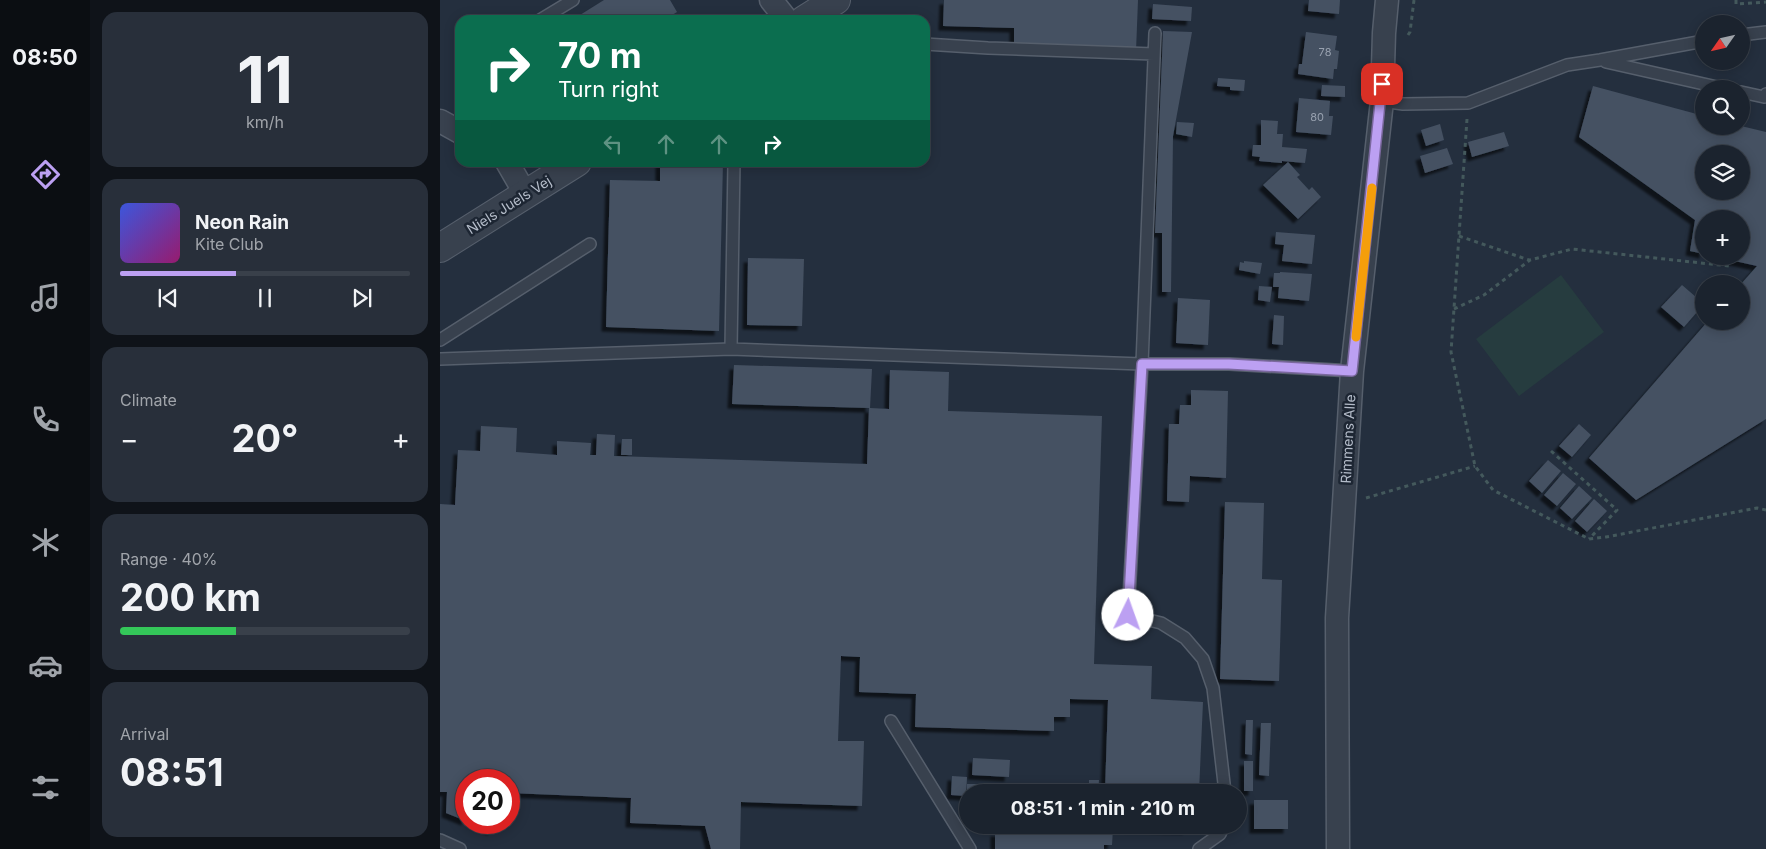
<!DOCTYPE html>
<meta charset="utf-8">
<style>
body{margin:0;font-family:Inter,sans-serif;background:#282f3a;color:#f1f3f6;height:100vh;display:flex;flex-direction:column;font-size:19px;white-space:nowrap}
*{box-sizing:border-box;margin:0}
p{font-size:16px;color:#a0a4aa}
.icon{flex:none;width:28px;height:28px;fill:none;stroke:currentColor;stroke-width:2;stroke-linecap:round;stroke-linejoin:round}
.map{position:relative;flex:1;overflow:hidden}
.drawer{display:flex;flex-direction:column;gap:12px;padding:12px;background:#0f1319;width:350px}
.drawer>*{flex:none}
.hud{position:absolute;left:15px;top:15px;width:475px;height:152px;border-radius:15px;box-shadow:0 2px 12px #0003,0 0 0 1px #39404a;background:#0b6e4f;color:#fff;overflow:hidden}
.needle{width:32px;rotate:236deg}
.controls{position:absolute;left:1255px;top:15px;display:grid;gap:10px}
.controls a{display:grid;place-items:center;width:55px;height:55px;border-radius:50%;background:#1b232e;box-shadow:0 2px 12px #0003,0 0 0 1px #39404a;font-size:25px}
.speed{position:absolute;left:15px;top:769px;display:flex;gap:10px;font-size:25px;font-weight:700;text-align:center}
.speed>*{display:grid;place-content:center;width:65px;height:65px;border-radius:50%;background:#1b232e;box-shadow:0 2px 12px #0003,0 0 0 1px #39404a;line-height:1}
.speed .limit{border:8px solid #d22;background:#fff;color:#111}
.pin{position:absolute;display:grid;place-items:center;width:42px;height:42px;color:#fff;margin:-21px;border-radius:10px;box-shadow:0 2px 8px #0006}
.me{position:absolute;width:55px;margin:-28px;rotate:3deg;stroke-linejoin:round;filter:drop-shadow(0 0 4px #0008)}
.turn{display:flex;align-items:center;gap:18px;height:105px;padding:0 20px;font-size:22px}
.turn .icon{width:65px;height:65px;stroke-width:2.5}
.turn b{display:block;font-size:35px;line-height:42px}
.lanes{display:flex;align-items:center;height:48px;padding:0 20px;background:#0003;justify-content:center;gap:25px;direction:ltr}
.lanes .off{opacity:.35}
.big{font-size:38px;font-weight:700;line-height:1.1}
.drawer .tile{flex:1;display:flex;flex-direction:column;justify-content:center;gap:8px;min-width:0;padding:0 18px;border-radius:15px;background:#282f3a}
.drawer .dial{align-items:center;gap:0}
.dial b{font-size:65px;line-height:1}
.song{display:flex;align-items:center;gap:15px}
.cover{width:60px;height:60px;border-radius:8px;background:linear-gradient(135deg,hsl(230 70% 55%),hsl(320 70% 35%))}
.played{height:5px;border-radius:2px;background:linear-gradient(90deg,#bca0f2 40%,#39404a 40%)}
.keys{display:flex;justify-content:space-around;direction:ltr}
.heat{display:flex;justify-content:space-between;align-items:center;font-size:28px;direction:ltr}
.charge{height:8px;border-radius:4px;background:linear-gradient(90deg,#34c759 40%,#39404a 0)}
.trip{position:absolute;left:519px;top:784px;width:288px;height:50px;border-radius:25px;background:#1b232e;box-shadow:0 2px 12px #0003,0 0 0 1px #39404a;font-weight:700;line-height:50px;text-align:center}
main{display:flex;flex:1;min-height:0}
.menu{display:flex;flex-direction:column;width:90px;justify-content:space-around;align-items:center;background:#0b0e12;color:#a0a4aa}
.menu .icon{width:35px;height:35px}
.menu .current{color:#bca0f2}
.menu b{font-size:22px;color:#f1f3f6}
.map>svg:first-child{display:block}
.green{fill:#263c3f}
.building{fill:#455162;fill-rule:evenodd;filter:url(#shadow)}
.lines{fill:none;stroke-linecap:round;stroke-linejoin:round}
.service-casing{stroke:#565f6c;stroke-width:14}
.minor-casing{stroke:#565f6c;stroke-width:25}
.tertiary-casing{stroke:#565f6c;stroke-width:30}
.path{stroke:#44595c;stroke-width:3;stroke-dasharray:4 4;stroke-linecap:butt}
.service{stroke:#38414e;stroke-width:11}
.minor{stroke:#38414e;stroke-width:22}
.tertiary{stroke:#38414e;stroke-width:28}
.route-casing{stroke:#7a689d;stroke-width:12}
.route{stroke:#bca0f2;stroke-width:9}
.slow{stroke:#f59e0b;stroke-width:9}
.labels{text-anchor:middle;stroke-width:5;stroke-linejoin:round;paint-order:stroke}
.number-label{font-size:11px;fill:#98a1af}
.street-label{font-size:14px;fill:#b4bcc9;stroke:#1d2633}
</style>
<main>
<nav class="menu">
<b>08:50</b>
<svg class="icon current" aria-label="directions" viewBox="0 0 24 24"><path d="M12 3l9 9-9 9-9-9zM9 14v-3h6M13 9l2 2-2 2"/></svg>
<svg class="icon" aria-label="music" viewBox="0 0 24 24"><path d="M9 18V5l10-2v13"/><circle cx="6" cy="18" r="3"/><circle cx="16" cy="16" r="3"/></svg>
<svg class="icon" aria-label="phone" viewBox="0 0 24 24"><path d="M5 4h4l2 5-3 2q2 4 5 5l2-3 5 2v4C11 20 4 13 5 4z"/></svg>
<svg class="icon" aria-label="climate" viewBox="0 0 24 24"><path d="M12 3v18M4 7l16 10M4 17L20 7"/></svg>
<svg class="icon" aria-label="car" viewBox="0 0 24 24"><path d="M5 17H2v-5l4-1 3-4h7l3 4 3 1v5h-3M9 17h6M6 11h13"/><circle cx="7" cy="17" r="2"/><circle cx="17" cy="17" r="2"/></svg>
<svg class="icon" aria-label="filters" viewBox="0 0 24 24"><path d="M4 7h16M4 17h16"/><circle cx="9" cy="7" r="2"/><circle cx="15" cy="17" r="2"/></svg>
</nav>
<section class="drawer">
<div class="tile dial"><b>11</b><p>km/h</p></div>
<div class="tile">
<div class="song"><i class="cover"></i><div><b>Neon Rain</b><p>Kite Club</p></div></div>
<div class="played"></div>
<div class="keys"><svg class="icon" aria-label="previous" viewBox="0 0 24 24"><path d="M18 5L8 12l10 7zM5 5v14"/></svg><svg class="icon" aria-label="pause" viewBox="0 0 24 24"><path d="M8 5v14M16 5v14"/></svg><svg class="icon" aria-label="next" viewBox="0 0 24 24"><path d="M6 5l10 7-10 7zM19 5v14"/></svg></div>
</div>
<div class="tile"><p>Climate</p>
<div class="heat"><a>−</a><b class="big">20°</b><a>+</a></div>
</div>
<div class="tile"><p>Range · 40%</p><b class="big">200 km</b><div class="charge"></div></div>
<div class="tile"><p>Arrival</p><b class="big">08:51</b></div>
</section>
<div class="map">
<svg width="1326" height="849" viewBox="0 0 1326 849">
<defs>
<filter id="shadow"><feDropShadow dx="-4.5" dy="4.5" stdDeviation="1" flood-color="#0009"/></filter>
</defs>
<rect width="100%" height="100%" fill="#242f3e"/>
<path class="green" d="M1121,275l43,57 -85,64 -43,-57z"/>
<path class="building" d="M164,0h66l7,12 -13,8h-92z
M504,0h194l-2,51 -122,-3v-20l-71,-2z
M869,0h31l-1,14 -31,-3z
M713,4l39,3 -1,14 -39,-2z
M723,31l29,1 -19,104 -2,156h-9v-59h-7z
M866,32l31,4 -2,14 4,1 -2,18h-3l-1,10 -35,-5 1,-10h3z
M778,78l27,2 -1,11 -14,-1v-3l-13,-1z
M882,85l23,1v11l-24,-1z
M1153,86l111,30v10h37l25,6v287l-130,81 -47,-42 119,-137h33v-37l16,-18 -40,-9 24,-1v-37h-37v35l-14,-3 5,-31 -116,-83zM1264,154h37v37h-37z
M859,98l31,3 -1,15h4l-2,19 -35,-3z
M821,120l17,1 -1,13h6l-1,13 25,2 -2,14 -23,-2v2l-23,-2 1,-4 -8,-1 1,-11h8z
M737,122l17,1 -2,14 -16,-3z
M1000,124l4,16 -18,6 -5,-16z
M1064,132l5,14 -37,11 -4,-15z
M1007,148l6,16 -28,9 -5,-17z
M220,162h63l-4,169 -113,-4 4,-147 50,1z
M848,162l12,13 -3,2 12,13 3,-3 9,10 -23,22 -35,-34z
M836,232l39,3 -3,29 -30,-3 2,-16 -9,-1z
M308,258l56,1 -2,67 -55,-1z
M804,261l18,2 -2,11 -21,-4 1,-8 4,1z
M840,272l32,2 -3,27 -31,-3 1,-11h-6l1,-14h6z
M1242,285l22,19 -20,23 -23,-20z
M819,286l13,1 -2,15 -12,-2z
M738,298l32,2 -2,45 -32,-2z
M834,315l10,1 -1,29 -11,-1z
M294,365l138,4 -2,39 19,1 1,-39 59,2 -1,39 154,5 -8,248 58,2 -1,33 52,3 -4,90h-94l3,-92 -38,-1v18h-16v14l-139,-4 1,-33 -57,-2 1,-35 -19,-1 -3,85h26l-2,65 -121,-4 -1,47h-29l-6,-23 -75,-3 1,-25 -122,-5v-13h-43v41l-20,-8 1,-21h-7v-288l15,1 3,-55 22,1 1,-25 36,2 -1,24 41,3v-14l34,2 -1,12h6l1,-21 18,1 -1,21 253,8 2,-56 -137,-4z
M751,390l37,1 -2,87 -36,-2 -1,26 -22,-1 2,-77h10l1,-19h11z
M1139,424l12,11 -19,22 -13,-11z
M182,439h10v16h-11z
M1108,460l13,11 -19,22 -13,-12z
M1123,473l13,11 -19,22 -13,-11z
M1139,486l13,12 -20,21 -12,-11z
M1154,499l13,12 -20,21 -12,-11z
M785,502l39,1 -2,76 20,1 -3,101 -59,-2z
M806,720h7l-1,35 -7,-1z
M821,723h10l-2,53 -10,-1z
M533,758l37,2 -1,17 -37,-2z
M804,761h9v30h-9z
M512,776l15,1 -1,19 -15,-1z
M649,780h10l-1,12h-9z
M527,784h26v8h-26z
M814,800h34v29h-34z
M30,822h25l-3,9z
M639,825h119v2h-11v3l-74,-2 -1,17h-8v4h-109v-17l84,2z"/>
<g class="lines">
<defs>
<path id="service" d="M100,20l33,-20
M715,33l-13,331 -14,251 33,8 24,15 18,21 10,29 12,104
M1301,35l25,-3
M485,44l63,4 166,6
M1166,62l120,27
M1301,92l23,5 2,-3
M942,101l21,3 65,-1 99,-38 33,-5 104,-19
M0,340l150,-96
M291,349l3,-187
M0,359l291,-10 411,15h87l123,7
M451,721l79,128
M0,840l20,9
M759,849l21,-15 4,-9"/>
<path id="minor" d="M331,0l16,20
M0,121l20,11
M67,162l19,33
M898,849l-1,-231 15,-247 30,-270 2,-68 3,-33"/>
<path id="tertiary" d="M364,20l32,-20
M0,248l137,-86"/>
</defs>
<use href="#service" class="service-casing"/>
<use href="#minor" class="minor-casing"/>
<use href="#tertiary" class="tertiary-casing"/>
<path class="path" d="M1296,0v4l30,-2
M968,35l2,-3 4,-32
M20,78l-4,5 4,14
M1027,119l-16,233 24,114 18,24 96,49 17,-2 151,-29 9,2
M1019,236l70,24
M1014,309l30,-14 46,-35 42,-11 157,17
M1111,451l66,59 -28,29
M926,498l109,-32"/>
<use href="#service" class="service"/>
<use href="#minor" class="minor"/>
<use href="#tertiary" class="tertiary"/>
</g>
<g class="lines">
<defs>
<path id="route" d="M688,615l14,-251h87l123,7 30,-287"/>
</defs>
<use href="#route" class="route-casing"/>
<use href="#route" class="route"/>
<path class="slow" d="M916,337l16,-149"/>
</g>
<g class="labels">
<g class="number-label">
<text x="885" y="56">78</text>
<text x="877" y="121">80</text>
</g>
<g class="street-label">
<text transform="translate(69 205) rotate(-32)" y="5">Niels Juels Vej</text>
<text transform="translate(908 439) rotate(-87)" y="5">Rimmens Alle</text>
</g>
</g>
</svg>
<div class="controls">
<a><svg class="needle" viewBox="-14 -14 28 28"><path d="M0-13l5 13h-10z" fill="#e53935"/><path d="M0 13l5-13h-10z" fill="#a0a4aa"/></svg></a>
<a><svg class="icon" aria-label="search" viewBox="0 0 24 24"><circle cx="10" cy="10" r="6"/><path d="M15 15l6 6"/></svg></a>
<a><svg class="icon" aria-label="layers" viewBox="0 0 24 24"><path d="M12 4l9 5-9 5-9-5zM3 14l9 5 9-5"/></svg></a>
<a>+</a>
<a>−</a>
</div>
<div class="speed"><div class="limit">20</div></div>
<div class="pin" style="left:942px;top:84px;background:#d93025"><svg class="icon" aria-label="arrive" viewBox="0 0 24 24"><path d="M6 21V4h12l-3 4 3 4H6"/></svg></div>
<svg class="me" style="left:688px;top:615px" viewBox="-20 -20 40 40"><circle r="19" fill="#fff"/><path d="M0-13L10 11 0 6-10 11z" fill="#bca0f2"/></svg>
<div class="trip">08:51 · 1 min · 210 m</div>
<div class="hud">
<div class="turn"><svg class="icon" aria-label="right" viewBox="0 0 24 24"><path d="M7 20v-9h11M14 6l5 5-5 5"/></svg><div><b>70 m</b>Turn right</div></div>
<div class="lanes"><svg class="icon off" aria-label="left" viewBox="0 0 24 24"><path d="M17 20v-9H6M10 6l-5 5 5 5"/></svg><svg class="icon off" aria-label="ahead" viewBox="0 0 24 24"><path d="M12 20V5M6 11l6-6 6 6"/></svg><svg class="icon off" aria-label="ahead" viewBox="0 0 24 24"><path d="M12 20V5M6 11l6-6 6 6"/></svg><svg class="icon" aria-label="right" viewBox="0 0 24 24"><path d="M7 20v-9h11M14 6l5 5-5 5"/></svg></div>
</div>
</div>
</main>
